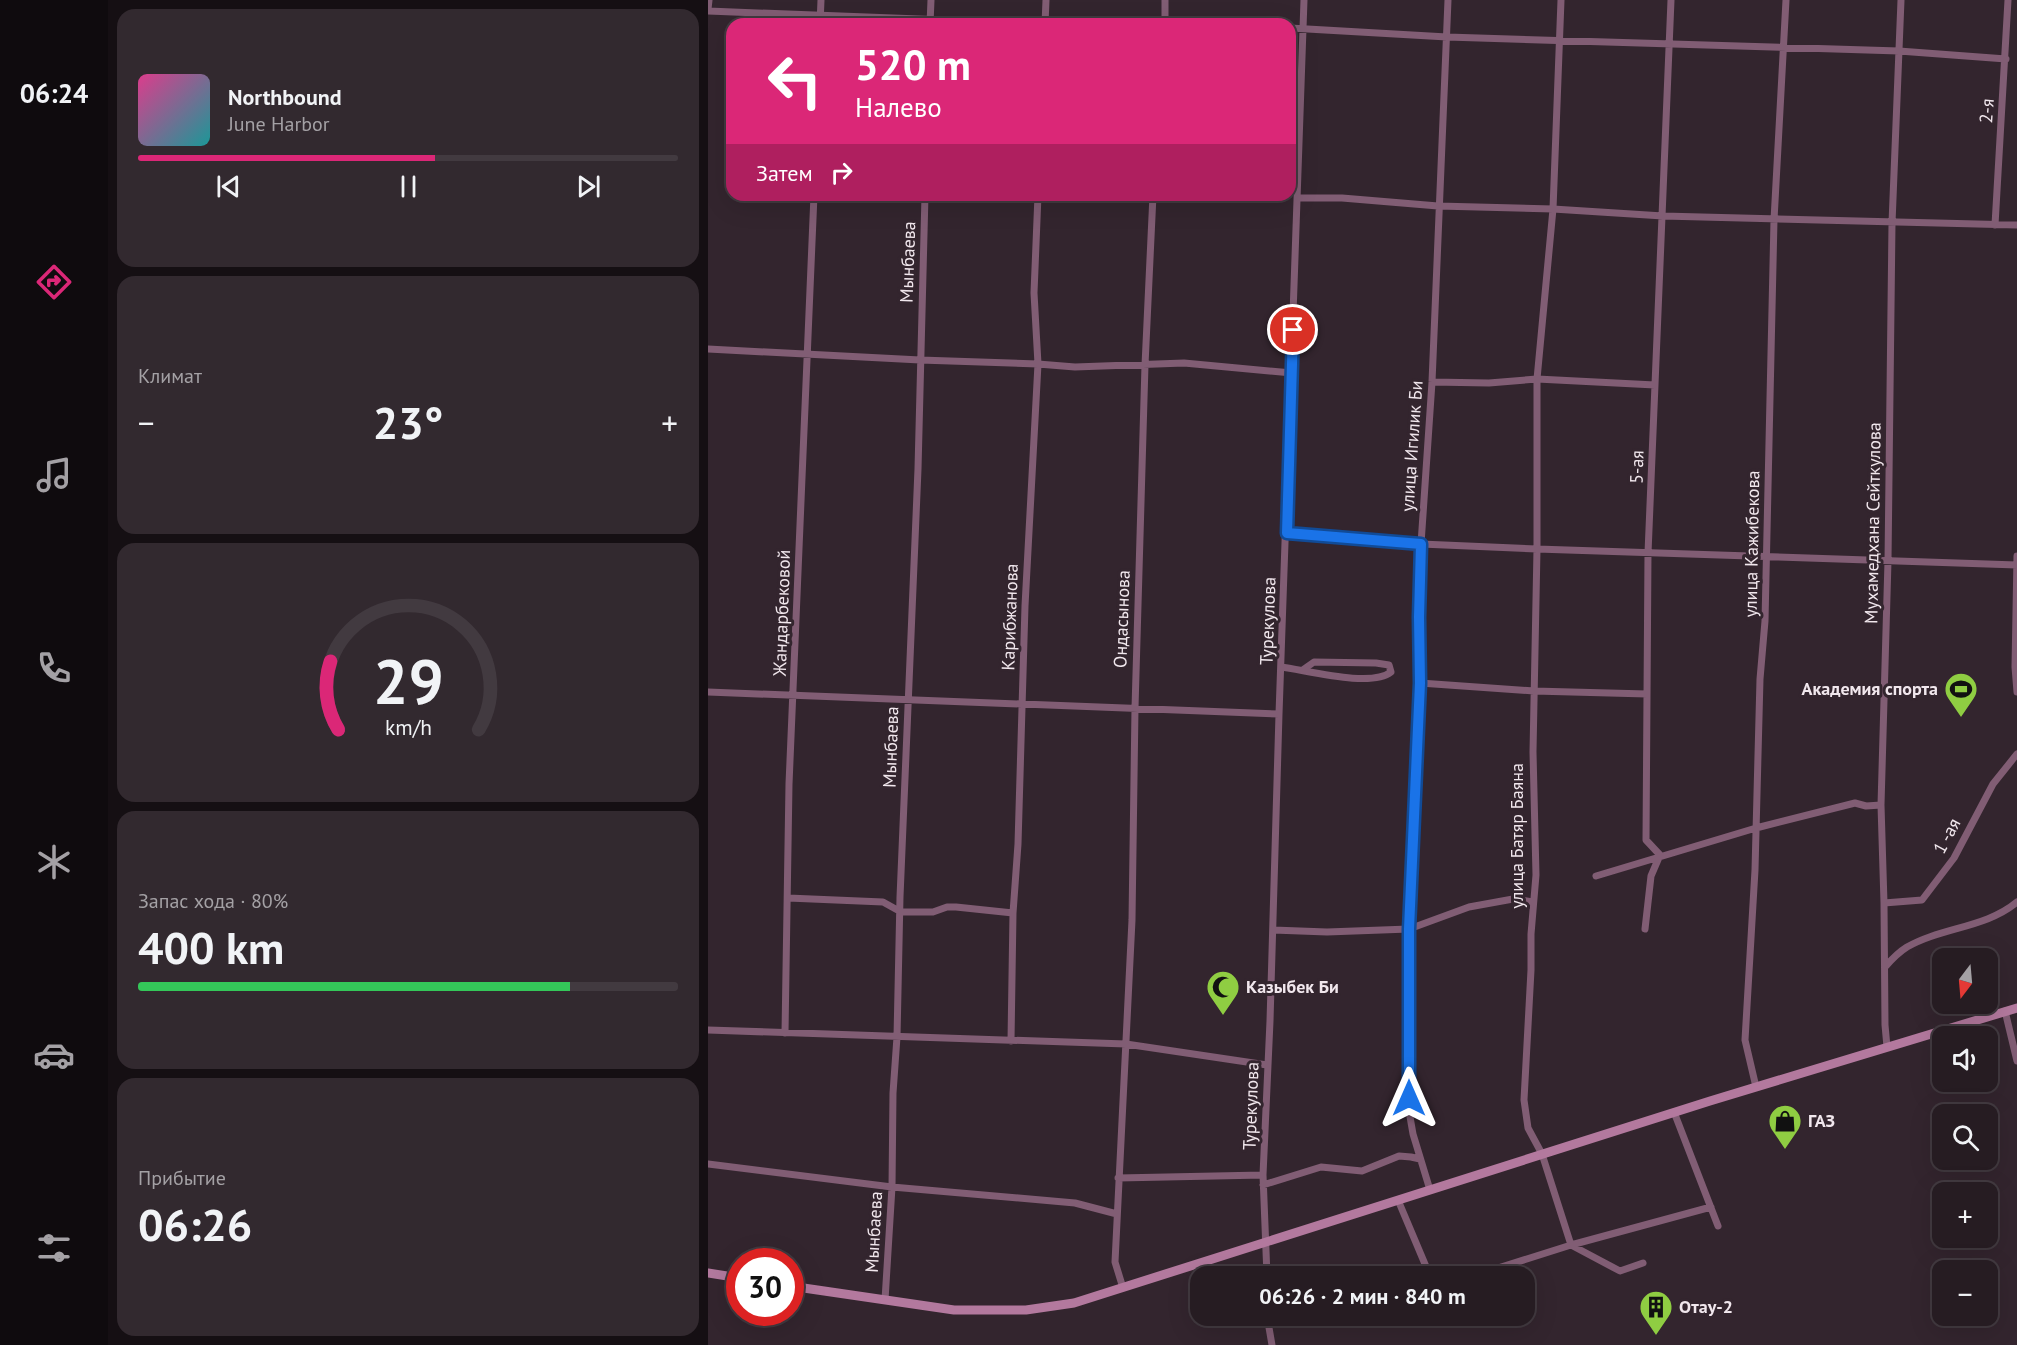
<!DOCTYPE html>
<html lang="ru">
<meta charset="utf-8">
<style>
body{margin:0;font-family:"PT Sans",sans-serif;background:#32292f;color:#f1f3f6;height:100vh;display:flex;flex-direction:column;font-size:22px;white-space:nowrap}
*{box-sizing:border-box;margin:0}
p{font-size:20px;color:#a4a1a5}
.icon{flex:none;width:33px;height:33px;fill:none;stroke:currentColor;stroke-width:2;stroke-linecap:round;stroke-linejoin:round}
.map{position:relative;flex:1;overflow:hidden}
.details{display:flex;flex-direction:column;gap:9px;padding:9px;background:#150f13;width:600px}
.details>*{flex:none}
.guide{position:absolute;left:18px;top:18px;width:570px;height:183px;border-radius:18px;box-shadow:0 6px 24px #0002,0 0 0 2px #423a40;background:#db2777;color:#fff;overflow:hidden}
.needle{width:39px;rotate:196deg}
.fabs{position:absolute;left:1224px;top:948px;display:grid;gap:12px}
.fabs a{display:grid;place-items:center;width:66px;height:66px;border-radius:12px;background:#261c22;box-shadow:0 6px 24px #0002,0 0 0 2px #423a40;font-size:30px}
.speed{position:absolute;left:18px;top:1248px;display:flex;gap:12px;font-size:30px;font-weight:700;text-align:center}
.speed>*{display:grid;place-content:center;width:78px;height:78px;border-radius:50%;background:#261c22;box-shadow:0 6px 24px #0002,0 0 0 2px #423a40;line-height:1}
.speed .limit{border:9px solid #d22;background:#fff;color:#111}
.pin{position:absolute;display:grid;place-items:center;width:51px;height:51px;color:#fff;margin:-26px;border:3px solid #fff;border-radius:50%;box-shadow:0 2px 6px #0007}
.me{position:absolute;width:66px;margin:-33px;rotate:0deg;stroke-linejoin:round;filter:drop-shadow(0 0 4px #0008)}
.turn{display:flex;align-items:center;gap:21px;height:126px;padding:0 30px;font-size:27px}
.turn .icon{width:78px;height:78px;stroke-width:2.5}
.turn b{display:block;font-size:42px;line-height:51px}
.then{display:flex;align-items:center;height:57px;padding:0 30px;background:#0003;gap:12px;font-size:22px}
.big{font-size:45px;font-weight:800;line-height:1.1}
.details .widget{flex:1;display:flex;flex-direction:column;justify-content:center;gap:9px;min-width:0;padding:0 21px;border-radius:18px;background:#32292f}
.details .dial{align-items:center;gap:0}
.dial svg{height:156px;overflow:visible;fill:none;stroke:#423a40;stroke-width:7;stroke-linecap:round;text-anchor:middle}
.dial text{fill:#f1f3f6;stroke:none}
.song{display:flex;align-items:center;gap:18px}
.cover{width:72px;height:72px;border-radius:9px;background:linear-gradient(135deg,hsl(330 70% 55%),hsl(180 70% 35%))}
.played{height:6px;border-radius:3px;background:linear-gradient(90deg,#db2777 55%,#423a40 55%)}
.keys{display:flex;justify-content:space-around;direction:ltr}
.heat{display:flex;justify-content:space-between;align-items:center;font-size:33px;direction:ltr}
.charge{height:9px;border-radius:4px;background:linear-gradient(90deg,#34c759 80%,#423a40 0)}
.trip{position:absolute;left:482px;top:1266px;width:345px;height:60px;border-radius:18px;background:#261c22;box-shadow:0 6px 24px #0002,0 0 0 2px #423a40;font-weight:800;line-height:60px;text-align:center}
main{display:flex;flex:1;min-height:0}
.tabs{display:flex;flex-direction:column;width:108px;justify-content:space-around;align-items:center;background:#0f0b0e;color:#a4a1a5}
.tabs .icon{width:42px;height:42px}
.tabs .on{color:#db2777}
.tabs b{font-size:27px;color:#f1f3f6}
.map>svg:first-child{display:block}
.lines{fill:none;stroke-linecap:round;stroke-linejoin:round}
.street{stroke:#815d74;stroke-width:7}
.secondary{stroke:#b3799e;stroke-width:9}
.route-casing{stroke:#114b97;stroke-width:15}
.route{stroke:#1a73e8;stroke-width:10}
.labels{text-anchor:middle;stroke-width:6;stroke-linejoin:round;paint-order:stroke}
.street-label{font-size:18px;fill:#f1e7ed;stroke:#33252e}
.poi-label{font-size:18px;font-weight:bold;fill:#f1e7ed;stroke:#33252e;text-anchor:start}
</style>
<main>
<nav class="tabs">
<b>06:24</b>
<svg class="icon on" aria-label="directions" viewBox="0 0 24 24"><path d="M12 3l9 9-9 9-9-9zM9 14v-3h6M13 9l2 2-2 2"/></svg>
<svg class="icon" aria-label="music" viewBox="0 0 24 24"><path d="M9 18V5l10-2v13"/><circle cx="6" cy="18" r="3"/><circle cx="16" cy="16" r="3"/></svg>
<svg class="icon" aria-label="phone" viewBox="0 0 24 24"><path d="M5 4h4l2 5-3 2q2 4 5 5l2-3 5 2v4C11 20 4 13 5 4z"/></svg>
<svg class="icon" aria-label="climate" viewBox="0 0 24 24"><path d="M12 3v18M4 7l16 10M4 17L20 7"/></svg>
<svg class="icon" aria-label="car" viewBox="0 0 24 24"><path d="M5 17H2v-5l4-1 3-4h7l3 4 3 1v5h-3M9 17h6M6 11h13"/><circle cx="7" cy="17" r="2"/><circle cx="17" cy="17" r="2"/></svg>
<svg class="icon" aria-label="filters" viewBox="0 0 24 24"><path d="M4 7h16M4 17h16"/><circle cx="9" cy="7" r="2"/><circle cx="15" cy="17" r="2"/></svg>
</nav>
<section class="details">
<div class="widget">
<div class="song"><i class="cover"></i><div><b>Northbound</b><p>June Harbor</p></div></div>
<div class="played"></div>
<div class="keys"><svg class="icon" aria-label="previous" viewBox="0 0 24 24"><path d="M18 5L8 12l10 7zM5 5v14"/></svg><svg class="icon" aria-label="pause" viewBox="0 0 24 24"><path d="M8 5v14M16 5v14"/></svg><svg class="icon" aria-label="next" viewBox="0 0 24 24"><path d="M6 5l10 7-10 7zM19 5v14"/></svg></div>
</div>
<div class="widget"><p>Климат</p>
<div class="heat"><a>−</a><b class="big">23°</b><a>+</a></div>
</div>
<div class="widget dial"><svg viewBox="0 0 100 80">
<path d="M14 69A42 42 0 1 1 86 69"/>
<path d="M14 69A42 42 0 0 1 10 34" stroke="#db2777"/>
<text x="50" y="56" font-size="32" font-weight="700">29</text>
<text x="50" y="72" font-size="11">km/h</text>
</svg></div>
<div class="widget"><p>Запас хода · 80%</p><b class="big">400 km</b><div class="charge"></div></div>
<div class="widget"><p>Прибытие</p><b class="big">06:26</b></div>
</section>
<div class="map">
<svg width="1309" height="1345" viewBox="0 0 1309 1345">
<rect width="100%" height="100%" fill="#33252e"/>
<g class="lines">
<path class="street" d="M853,0l-8,209 -16,170v170l-4,203 3,123 -5,59v36l-7,130 4,28 14,26 29,91 49,26 23,-8
M0,9l1,-9
M0,11l341,13
M112,24l1,-24
M222,24l1,-24
M337,24l1,-24
M457,24v-24
M582,28l157,9 452,14 107,8
M591,198h43l96,8 115,3 110,7 354,9
M1287,225l13,-225
M0,349l212,11 118,4 37,3 109,-4 108,10
M724,382l57,1 48,-4 118,6
M579,533l134,11 116,5 480,16
M1309,556l-2,111 2,25
M573,667c25,3 90,21 110,5l-2,-7 -13,-2 -62,-1 -10,7
M712,683l114,8 113,3
M0,692l571,22
M888,876l160,-48 99,-25 11,3 15,-1
M80,898l95,4 18,10h32l14,-5h9l57,6
M1176,903l38,-3 32,-42 39,-74 24,-30
M937,929l6,-53 9,-21 -14,-15 2,-287 23,-553
M565,930l54,2 82,-3 60,-22 44,-8 20,3
M1178,966c6,-7 13,-14 21,-19 35,-20 79,-19 110,-45
M1297,1011l12,50
M0,1030l418,14 141,21
M77,1033l4,-249 25,-589
M303,1041l2,-128 5,-69 7,-238 13,-242 -4,-71 4,-98
M1179,1047l-2,-22 -1,-122 -3,-98 7,-244 4,-338 9,-223
M1048,1087l-11,-47 10,-170 5,-191 5,-58 9,-401 12,-220
M966,1112l44,114
M0,1164l184,23 183,16 42,11
M410,1178l145,-3
M555,1185l58,-18 41,4 37,-15 12,1 9,2
M722,1190l-17,-56 -4,-23v-182l11,-246 1,-45 -2,-21 2,-73 11,-162 16,-382
M690,1200l32,76
M559,1276l-4,-101 7,-154 9,-307 25,-714
M765,1276l98,-31 140,-38
M415,1288l-8,-26 17,-342 3,-212 10,-343 8,-170
M177,1300l7,-113 1,-94 4,-56 3,-140 18,-428 7,-274
M559,1316l5,29"/>
<path class="secondary" d="M0,1273l32,5
M82,1286l164,24h72l48,-7 636,-202 307,-93"/>
</g>
<g class="lines">
<defs>
<path id="route" d="M585,330l-6,203 134,11 -2,73 1,66 -11,246v169"/>
</defs>
<use href="#route" class="route-casing"/>
<use href="#route" class="route"/>
</g>
<defs>
<symbol id="stadium-pin" viewBox="-11 -11 22 30"><path d="M0 17L-7.5 6A9.5 9.5 0 1 1 7.5 6Z" fill="#8fcd42" stroke="#33252e"/><path d="M0-5a6.5 5 0 1 0 0 10a6.5 5 0 1 0 0-10ZM-3.5-1.8h7v3.6h-7Z" fill="#111"/></symbol>
<symbol id="mosque-pin" viewBox="-11 -11 22 30"><path d="M0 17L-7.5 6A9.5 9.5 0 1 1 7.5 6Z" fill="#8fcd42" stroke="#33252e"/><path d="M3.5-4.9A6 6 0 1 0 3.5 4.9A5 5 0 1 1 3.5-4.9Z" fill="#111"/></symbol>
<symbol id="shop-pin" viewBox="-11 -11 22 30"><path d="M0 17L-7.5 6A9.5 9.5 0 1 1 7.5 6Z" fill="#8fcd42" stroke="#33252e"/><path d="M-5-2.5h2.3a2.7 3.5 0 0 1 5.4 0H5L5.5 6h-11ZM-1.5-2.5h3a1.5 2.3 0 0 0-3 0Z" fill="#111"/></symbol>
<symbol id="building-pin" viewBox="-11 -11 22 30"><path d="M0 17L-7.5 6A9.5 9.5 0 1 1 7.5 6Z" fill="#8fcd42" stroke="#33252e"/><path d="M-4-6H4V6H1V3H-1V6H-4ZM-2.5-4.3h1.7v1.8h-1.7ZM.8-4.3h1.7v1.8H.8ZM-2.5-1h1.7V.8h-1.7ZM.8-1h1.7V.8H.8Z" fill="#111"/></symbol>
</defs>
<g fill-rule="evenodd">
<use href="#stadium-pin" x="1234" y="670" width="38" height="52"/>
<use href="#mosque-pin" x="496" y="968" width="38" height="52"/>
<use href="#shop-pin" x="1058" y="1102" width="38" height="52"/>
<use href="#building-pin" x="929" y="1288" width="38" height="52"/>
</g>
<g class="labels">
<g class="street-label">
<text transform="translate(1279 111) rotate(-86)" y="6">2-я</text>
<text transform="translate(200 262) rotate(-88)" y="6">Мынбаева</text>
<text transform="translate(704 446) rotate(-86)" y="6">улица Игилик Би</text>
<text transform="translate(929 467) rotate(-88)" y="6">5-ая</text>
<text transform="translate(1165 523) rotate(-89)" y="6">Мухамедхана Сейткулова</text>
<text transform="translate(1044 544) rotate(-89)" y="6">улица Кажибекова</text>
<text transform="translate(74 613) rotate(-88)" y="6">Жандарбековой</text>
<text transform="translate(302 617) rotate(-88)" y="6">Карибжанова</text>
<text transform="translate(414 619) rotate(-88)" y="6">Ондасынова</text>
<text transform="translate(560 621) rotate(-88)" y="6">Турекулова</text>
<text transform="translate(183 747) rotate(-88)" y="6">Мынбаева</text>
<text transform="translate(809 836) rotate(-90)" y="6">улица Батяр Баяна</text>
<text transform="translate(1239 836) rotate(-62)" y="6">1 -ая</text>
<text transform="translate(543 1106) rotate(-88)" y="6">Турекулова</text>
<text transform="translate(166 1232) rotate(-87)" y="6">Мынбаева</text>
</g>
<g class="poi-label">
<text x="1230" y="695" text-anchor="end">Академия спорта</text>
<text x="538" y="993">Казыбек Би</text>
<text x="1100" y="1127">ГАЗ</text>
<text x="971" y="1313">Отау-2</text>
</g>
</g>
</svg>
<div class="fabs">
<a><svg class="needle" viewBox="-14 -14 28 28"><path d="M0-13l5 13h-10z" fill="#e53935"/><path d="M0 13l5-13h-10z" fill="#a4a1a5"/></svg></a>
<a><svg class="icon" aria-label="sound" viewBox="0 0 24 24"><path d="M4 9h4l5-4v14l-5-4H4zM17 9q2 3 0 6"/></svg></a>
<a><svg class="icon" aria-label="search" viewBox="0 0 24 24"><circle cx="10" cy="10" r="6"/><path d="M15 15l6 6"/></svg></a>
<a>+</a>
<a>−</a>
</div>
<div class="speed"><div class="limit">30</div></div>
<div class="pin" style="left:585px;top:330px;background:#d93025"><svg class="icon" aria-label="arrive" viewBox="0 0 24 24"><path d="M6 21V4h12l-3 4 3 4H6"/></svg></div>
<svg class="me" style="left:701px;top:1098px" viewBox="-20 -20 40 40"><path d="M0-17L14 15 0 8-14 15z" fill="#1a73e8" stroke="#fff" stroke-width="4"/></svg>
<div class="trip">06:26 · 2 мин · 840 m</div>
<div class="guide">
<div class="turn"><svg class="icon" aria-label="left" viewBox="0 0 24 24"><path d="M17 20v-9H6M10 6l-5 5 5 5"/></svg><div><b>520 m</b>Налево</div></div>
<div class="then">Затем<svg class="icon" aria-label="right" viewBox="0 0 24 24"><path d="M7 20v-9h11M14 6l5 5-5 5"/></svg></div>
</div>
</div>
</main>
